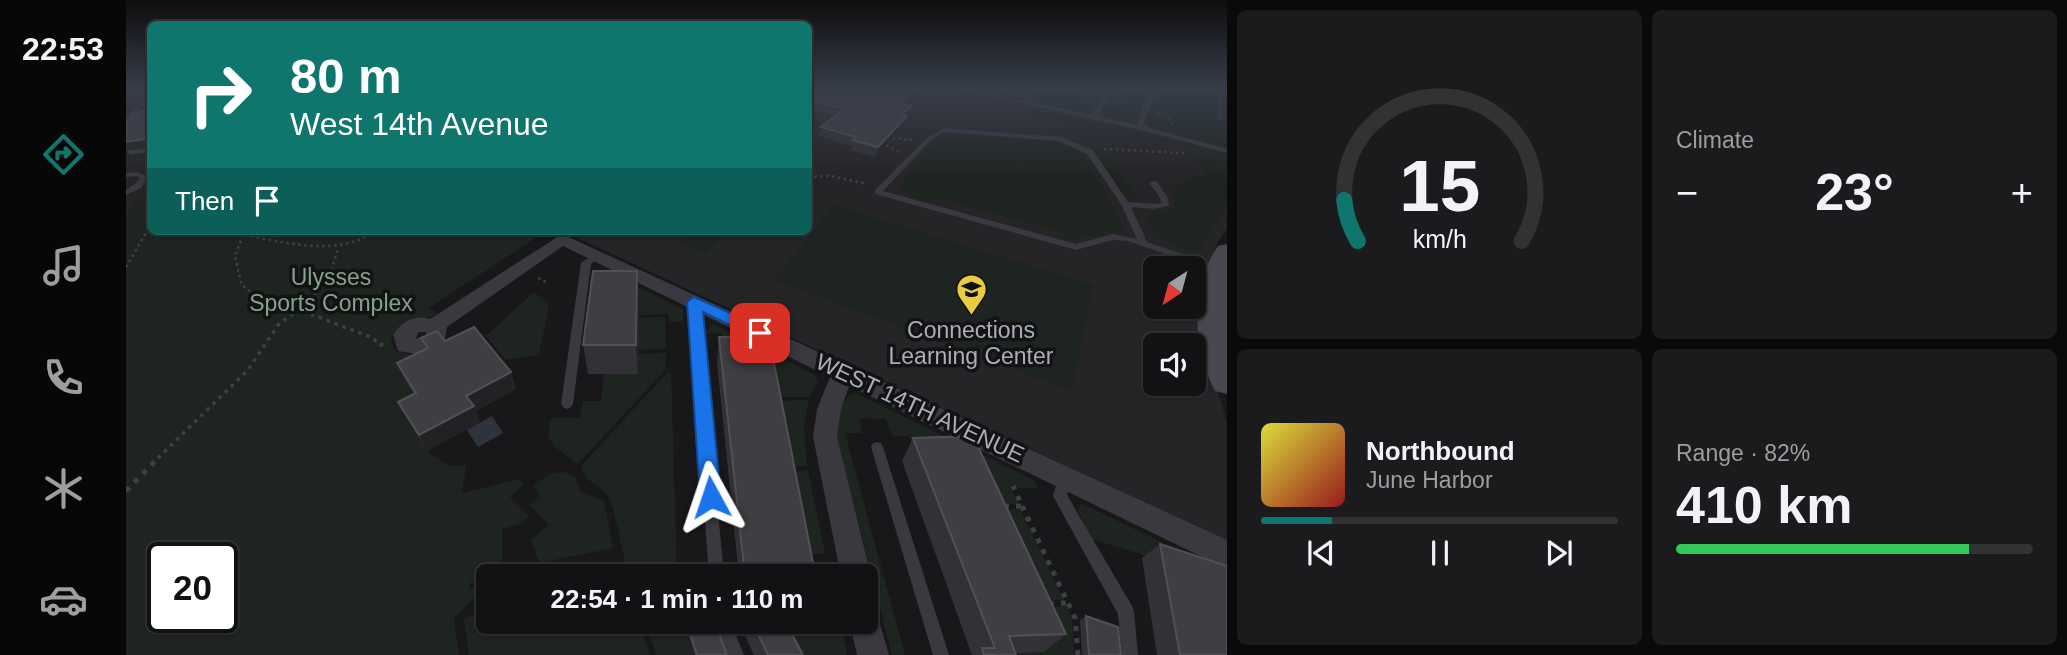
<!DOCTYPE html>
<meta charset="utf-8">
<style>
body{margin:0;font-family:Arial,sans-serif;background:#1b1b1d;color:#f1f3f6;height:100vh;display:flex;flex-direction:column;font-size:26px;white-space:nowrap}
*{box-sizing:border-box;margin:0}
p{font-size:23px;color:#9c9ea0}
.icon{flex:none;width:38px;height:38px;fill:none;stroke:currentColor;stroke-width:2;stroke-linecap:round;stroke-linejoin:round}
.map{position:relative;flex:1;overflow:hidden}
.drawer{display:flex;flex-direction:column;gap:10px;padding:10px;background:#0a0a0b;width:840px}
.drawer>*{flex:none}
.banner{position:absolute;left:21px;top:21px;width:665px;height:214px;border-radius:10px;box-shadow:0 2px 5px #0004,0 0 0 2px #313234;background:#0f766e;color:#fff;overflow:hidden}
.needle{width:46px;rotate:216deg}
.tools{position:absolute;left:1017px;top:256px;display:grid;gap:14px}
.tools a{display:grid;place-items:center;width:63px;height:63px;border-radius:10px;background:#121214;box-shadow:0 2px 5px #0004,0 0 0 2px #313234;font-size:35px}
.speed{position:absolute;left:21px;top:542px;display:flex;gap:14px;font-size:35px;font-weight:700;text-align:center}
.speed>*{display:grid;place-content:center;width:91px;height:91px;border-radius:50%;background:#121214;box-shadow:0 2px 5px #0004,0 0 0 2px #313234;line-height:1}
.speed .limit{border:4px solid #111;border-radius:10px;background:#fff;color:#111}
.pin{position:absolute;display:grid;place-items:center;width:60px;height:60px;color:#fff;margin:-30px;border-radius:14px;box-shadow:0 4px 10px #0006}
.me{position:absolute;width:77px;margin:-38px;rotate:355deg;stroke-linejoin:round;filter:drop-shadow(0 0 5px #0008)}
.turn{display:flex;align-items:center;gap:24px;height:147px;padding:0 28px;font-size:32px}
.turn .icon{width:91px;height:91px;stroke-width:2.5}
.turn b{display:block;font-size:49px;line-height:60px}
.then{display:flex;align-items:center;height:66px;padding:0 28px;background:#0003;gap:14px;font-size:26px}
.big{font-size:52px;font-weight:600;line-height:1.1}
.drawer .widget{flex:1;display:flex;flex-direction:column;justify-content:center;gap:10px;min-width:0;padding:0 24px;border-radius:10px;background:#1b1b1d}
.drawer .dial{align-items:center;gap:0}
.dial svg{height:182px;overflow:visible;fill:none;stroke:#313234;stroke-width:7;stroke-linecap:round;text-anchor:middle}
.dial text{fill:#f1f3f6;stroke:none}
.song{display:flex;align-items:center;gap:21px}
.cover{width:84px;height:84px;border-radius:10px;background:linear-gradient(135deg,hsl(60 70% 55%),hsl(0 70% 35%))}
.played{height:7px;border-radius:4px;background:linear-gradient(90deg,#0f766e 20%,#313234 20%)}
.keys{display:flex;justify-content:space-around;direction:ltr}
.heat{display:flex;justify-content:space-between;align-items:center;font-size:38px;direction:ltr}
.charge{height:10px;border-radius:5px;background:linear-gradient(90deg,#34c759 82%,#313234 0)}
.drawer .tiles{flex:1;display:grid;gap:10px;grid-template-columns:repeat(2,1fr)}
.trip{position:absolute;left:350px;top:564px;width:402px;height:70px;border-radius:10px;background:#121214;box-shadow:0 2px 5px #0004,0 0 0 2px #313234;font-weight:600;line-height:70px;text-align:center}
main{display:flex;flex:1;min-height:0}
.tab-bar{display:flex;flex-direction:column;width:126px;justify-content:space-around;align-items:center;background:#070708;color:#9c9ea0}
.tab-bar .icon{width:49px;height:49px}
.tab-bar .active{color:#0f766e}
.tab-bar b{font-size:32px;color:#f1f3f6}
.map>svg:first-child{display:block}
.built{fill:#252427;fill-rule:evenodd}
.green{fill:#1e2520;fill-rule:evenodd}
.water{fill:#2e343e}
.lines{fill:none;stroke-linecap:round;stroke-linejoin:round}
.stream{stroke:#2e343e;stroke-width:4.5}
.path-far2{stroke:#3f4046;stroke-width:2.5;stroke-dasharray:2.5 3.5;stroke-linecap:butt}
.path-far1{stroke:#3f4046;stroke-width:3.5;stroke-dasharray:3.5 5;stroke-linecap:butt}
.path{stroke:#3f4046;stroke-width:5;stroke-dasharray:5 7;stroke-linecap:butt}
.service{fill:#39393f;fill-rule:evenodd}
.minor{fill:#39393f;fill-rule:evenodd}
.secondary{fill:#47484f;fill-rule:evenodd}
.wall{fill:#323135}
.shaded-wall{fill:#222224}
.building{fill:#3f3f43;stroke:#505056;stroke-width:2}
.route{fill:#1a73e8;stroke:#114b97;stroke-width:2}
.labels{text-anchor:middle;stroke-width:7;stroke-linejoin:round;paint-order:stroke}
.park-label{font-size:23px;fill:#83a38a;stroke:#131315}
.poi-label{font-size:23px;fill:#abadb9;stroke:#131315}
.street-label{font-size:23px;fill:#abadb9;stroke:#131315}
</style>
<main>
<nav class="tab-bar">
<b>22:53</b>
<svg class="icon active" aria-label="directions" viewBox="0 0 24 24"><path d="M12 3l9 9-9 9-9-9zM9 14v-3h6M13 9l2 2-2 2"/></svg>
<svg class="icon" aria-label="music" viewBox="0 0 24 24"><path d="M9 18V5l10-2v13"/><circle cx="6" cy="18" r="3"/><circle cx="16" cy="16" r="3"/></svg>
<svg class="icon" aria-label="phone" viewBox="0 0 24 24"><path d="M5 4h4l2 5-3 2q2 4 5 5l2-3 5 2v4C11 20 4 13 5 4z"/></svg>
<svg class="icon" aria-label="climate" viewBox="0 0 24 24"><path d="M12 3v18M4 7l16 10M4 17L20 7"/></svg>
<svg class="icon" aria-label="car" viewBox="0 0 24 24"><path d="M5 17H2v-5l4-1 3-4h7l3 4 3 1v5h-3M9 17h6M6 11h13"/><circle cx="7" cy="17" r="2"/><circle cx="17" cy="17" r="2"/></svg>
</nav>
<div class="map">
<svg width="1101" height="655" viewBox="0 0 1101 655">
<rect width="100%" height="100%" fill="#18181a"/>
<path class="built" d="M0,88h24v123l-24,27z
M683,88h418v141l-9,13 -21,61 2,24 28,95v119l-664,-310h245zM1029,268h39v38h-39zM1029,345h39v38h-39z"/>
<path class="green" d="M934,88h25l-7,13 15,3 -3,10 -61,-12 5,-1 8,-10 13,3z
M1004,88h19l-13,31 3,6 -35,-10 3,-10 14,1z
M1032,88h69v60l-83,-25z
M900,107l152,34 -59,-1 -5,-7 -90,-22z
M836,134c33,3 94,-1 120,19l38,66 2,11 -55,10 -4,-1 2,-6 -131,-36 -4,5 -22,-6 -6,-6c-2,-11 28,-47 38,-52 7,-4 15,-4 22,-4z
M967,149l13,2 31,47 -6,2 -10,-6z
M1065,155l36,7v44l-23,35 -1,9c-23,4 -49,-13 -59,-33l8,-4 -1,-2h16l7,-4 1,-7 -5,-8 23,-15h16z
M24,190v41h396l-117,77 9,6c-16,5 -64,12 -40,39l18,2 11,96 22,15 17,-1 -4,28 57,-14 5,5 -14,13 19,19 -9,8 -18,5v47h-14v3l-18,4v6l6,-2v8l-22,24 5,36h-333v-443l7,-1 -2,-6 12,-6zM37,558h59v60h-59z
M708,205l259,80 -21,106 -298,-111z
M567,231h37l-26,23 -25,-11z
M474,269l83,40v12l-13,1 -2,-8 -29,1 -45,-42z
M408,292l15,12 -10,51 -34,5 -19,-24z
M539,317l1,32 -28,1v-32z
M587,324l102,51 3,7 -8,15h-39l-48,-35 -2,-29 -17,1z
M540,353v16l-88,95 -23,-17 -7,-10 3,-19h29l3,-17h18l3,-27h34v-20z
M541,373h4l6,203h-48c-8,-25 -10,-53 -20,-78 -5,-13 -26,-15 -28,-32z
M729,393l177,86 6,9h-20l-8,-3 8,19h-38l-65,-52 -6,-16h-17l-6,-17 -27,-1 3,15h-17l60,222h-13l-54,-211c-1,-16 -1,-46 17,-51z
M683,400l-5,27 3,39h-24l-11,-65z
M682,471l17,83h-26l-15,-82z
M438,472l11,5 6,15 23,9 9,47 -74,15 -8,-23 18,-15 -19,-20 11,-9 -8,-9 16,-13z
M955,503l146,71 -52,-9 -83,-26 -14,-28z
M856,509h38l44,91 -43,1z
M940,606l6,13 2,36h-89l39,-47z
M362,610v11h151l11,34h-181l-5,-36z
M519,621h39l11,34h-39z
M642,621h72l7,34h-62z"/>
<path class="water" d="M366,416l11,17 -25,14 -11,-17z"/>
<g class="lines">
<path class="stream" d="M1088,88l6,13v17"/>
<path class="path-far2" d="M958,102l-4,-2 7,-12
M1032,114l9,1 6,9
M978,149l80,4
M773,152l-13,-7 7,-7 19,2
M682,177l23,-1 36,8
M117,231v4c44,7 93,23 132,-4
M117,235l-8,21 6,27 6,7 29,9 5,5
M0,267l24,-41
M412,278l8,4
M181,304l24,-32 7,-24"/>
<path class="path-far1" d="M153,302l94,36 7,7 7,-2
M32,458l90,-88 30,-45 30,-23"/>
<path class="path" d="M0,491l33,-34
M878,506h18l-9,-20
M896,506l53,112 3,37
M923,604l19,-1"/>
<path class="service" d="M829,88h10l127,27 15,-27h6l-14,27 3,3 37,7 -2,-2 14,-35h6l-13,35 6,5 77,21v4l-78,-21z
M24,95v5l-24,22v-6z
M818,128l118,9 31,13 35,52 27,2 6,-1 -2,-7 -10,-13 4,-2h3l11,15 2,8 -1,2 -13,3 -24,-2 16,35 80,27v6l-99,-34 -15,-1 -37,10 -201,-56v-4l53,-53zM819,132l113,9 29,13 34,50 16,35 -24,-5 -37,10 -193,-53 49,-52z
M24,148v4l-24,3v-4z
M11,172l11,5 -7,11 -15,7v-5l9,-6 5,-6 -4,-2 -10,1v-4z
M471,252l5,3 -11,9 -18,140 -2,3 -4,2 -4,-2 -2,-3 20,-141z
M568,299l5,3 25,274h-15l-20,-274z
M751,442l4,1 2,4 66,208h-16l-62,-208 2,-4z
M939,471l5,2 2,4 -5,18 65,111 2,6 4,43h-16l-4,-41 -65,-118 7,-23z
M588,621h16l14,34h-16z"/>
<path class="minor" d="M436,234l665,306v29l-378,-183 -8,23 -4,28 34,139 -5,11v-11h-25l-28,-139 4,-28 13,-32 -267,-131 -116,81 -3,17 -22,11 -24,-4 -5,-16c8,-13 22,-21 37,-16zM293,332h7v3l-11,4z
M740,606l10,4 13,45h-32l-8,-34h17z"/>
<path class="secondary" d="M1101,244v150l-12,-3c-23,-43 -25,-104 3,-145z"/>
</g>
<path class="wall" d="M682,88l49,4 48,13 3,10 -4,11 -29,31 -24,-7 1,-4 -33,-10 2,-9 14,-11 -27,-8z
M853,88h78l-4,5 -12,-3 -7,10z
M511,271l2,28 -1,75h-50l-5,-29z
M593,337l96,236 -1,3h-75l-22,-213z
M295,338l24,3 66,31 5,17 -40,22 4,11 -53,29 -20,-33 -9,-16 16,-8 -9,-14 -8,-17 29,-14z
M787,438l153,196 -22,18 -29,1 1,2h-44l-70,-194z
M1034,544l67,111h-70l-15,-97z
M960,616l35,39h-39l-2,-35z
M612,621h47l18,34h-49z
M562,628l39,27h-32l-7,-22z"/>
<path class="shaded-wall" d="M790,88h7l-26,24 3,-9z
M914,88h2l-8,12 4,-9z
M785,106l-3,9 -9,9 2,-9z
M781,116l-3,10 -29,31 3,-10z
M20,139l4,6 -24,3v-6z
M1,151l4,6 -5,7v-12z
M511,271l2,28 -1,75 -2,-29z
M385,372l5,17 -40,22 4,11 -53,29 -8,-16 47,-39z"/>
<path class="building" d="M682,88h33l16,4 4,-4h55l-16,15 11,3 -10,9 6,1 -29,31 -25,-7 3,-3 -35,-10 23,-18 -36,-10z
M897,88h17l-2,3z
M24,109v36l-1,1 -3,-7 -20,3v-19l9,-9 10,-4z
M467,271h44l-1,74h-53z
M348,327l37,45 -45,24 8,10 -55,29 -21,-33 18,-9 -19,-30 31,-15 -7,-10 16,-7 8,10z
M593,337h50l46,236 -70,3z
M847,436l93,198 -57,2 7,19h-32l-2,-7h13l-82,-210z
M1034,544l67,22v89h-47z
M960,616l32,11 3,28h-32z
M583,621h5l13,34h-30l-9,-27z
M626,621h33l18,34h-35z"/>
<linearGradient id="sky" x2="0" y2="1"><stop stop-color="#0d0d0e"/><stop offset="0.49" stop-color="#373d49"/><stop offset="1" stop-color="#373d49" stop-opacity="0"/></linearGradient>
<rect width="1101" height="179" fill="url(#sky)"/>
<path class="route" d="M568,297l72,32 2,4 -2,4h-11l-52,-25 18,185 -3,7 -7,3 -8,-3 -3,-7 -13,-195z"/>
<defs>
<symbol id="school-pin" viewBox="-11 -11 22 30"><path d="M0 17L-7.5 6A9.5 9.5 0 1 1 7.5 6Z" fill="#eacc40" stroke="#131315"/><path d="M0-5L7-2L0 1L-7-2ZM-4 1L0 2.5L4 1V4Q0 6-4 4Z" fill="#111"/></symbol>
</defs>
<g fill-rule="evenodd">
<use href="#school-pin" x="828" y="272" width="35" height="47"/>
</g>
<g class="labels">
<g class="park-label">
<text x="205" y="285">Ulysses<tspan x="205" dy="26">Sports Complex</tspan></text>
</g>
<g class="poi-label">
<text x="845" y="338">Connections<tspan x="845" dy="26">Learning Center</tspan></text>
</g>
<g class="street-label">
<text transform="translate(794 408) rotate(25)" y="8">WEST 14TH AVENUE</text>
</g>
</g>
</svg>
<div class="tools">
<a><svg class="needle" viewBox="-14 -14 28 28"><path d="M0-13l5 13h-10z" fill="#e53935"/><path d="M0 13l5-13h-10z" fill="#9c9ea0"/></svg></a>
<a><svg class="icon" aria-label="sound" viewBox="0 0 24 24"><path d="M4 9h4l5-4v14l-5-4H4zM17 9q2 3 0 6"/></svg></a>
</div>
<div class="speed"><div class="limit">20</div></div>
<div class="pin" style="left:634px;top:333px;background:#d93025"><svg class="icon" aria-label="arrive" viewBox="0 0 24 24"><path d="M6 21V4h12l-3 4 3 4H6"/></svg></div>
<svg class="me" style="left:585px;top:497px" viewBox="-20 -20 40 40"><path d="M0-17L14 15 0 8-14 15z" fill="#1a73e8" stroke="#fff" stroke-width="4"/></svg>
<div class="trip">22:54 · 1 min · 110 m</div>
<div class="banner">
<div class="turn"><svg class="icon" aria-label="right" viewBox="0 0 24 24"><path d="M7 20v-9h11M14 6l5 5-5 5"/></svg><div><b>80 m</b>West 14th Avenue</div></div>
<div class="then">Then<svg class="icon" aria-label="arrive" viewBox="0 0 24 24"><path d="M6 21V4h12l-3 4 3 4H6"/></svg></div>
</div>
</div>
<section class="drawer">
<div class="tiles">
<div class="widget dial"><svg viewBox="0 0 100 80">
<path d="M14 69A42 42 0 1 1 86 69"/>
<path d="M14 69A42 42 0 0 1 8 51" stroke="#0f766e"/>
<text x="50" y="56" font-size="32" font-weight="700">15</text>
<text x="50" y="72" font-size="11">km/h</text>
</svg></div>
<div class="widget"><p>Climate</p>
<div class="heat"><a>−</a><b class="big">23°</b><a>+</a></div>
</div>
<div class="widget">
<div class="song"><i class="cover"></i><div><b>Northbound</b><p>June Harbor</p></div></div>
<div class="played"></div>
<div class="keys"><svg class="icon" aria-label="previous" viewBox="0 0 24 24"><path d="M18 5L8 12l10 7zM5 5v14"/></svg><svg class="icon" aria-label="pause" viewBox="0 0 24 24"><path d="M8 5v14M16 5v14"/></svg><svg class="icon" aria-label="next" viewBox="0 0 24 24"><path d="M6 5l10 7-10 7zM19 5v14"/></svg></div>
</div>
<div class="widget"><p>Range · 82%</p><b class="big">410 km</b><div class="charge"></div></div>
</div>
</section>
</main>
